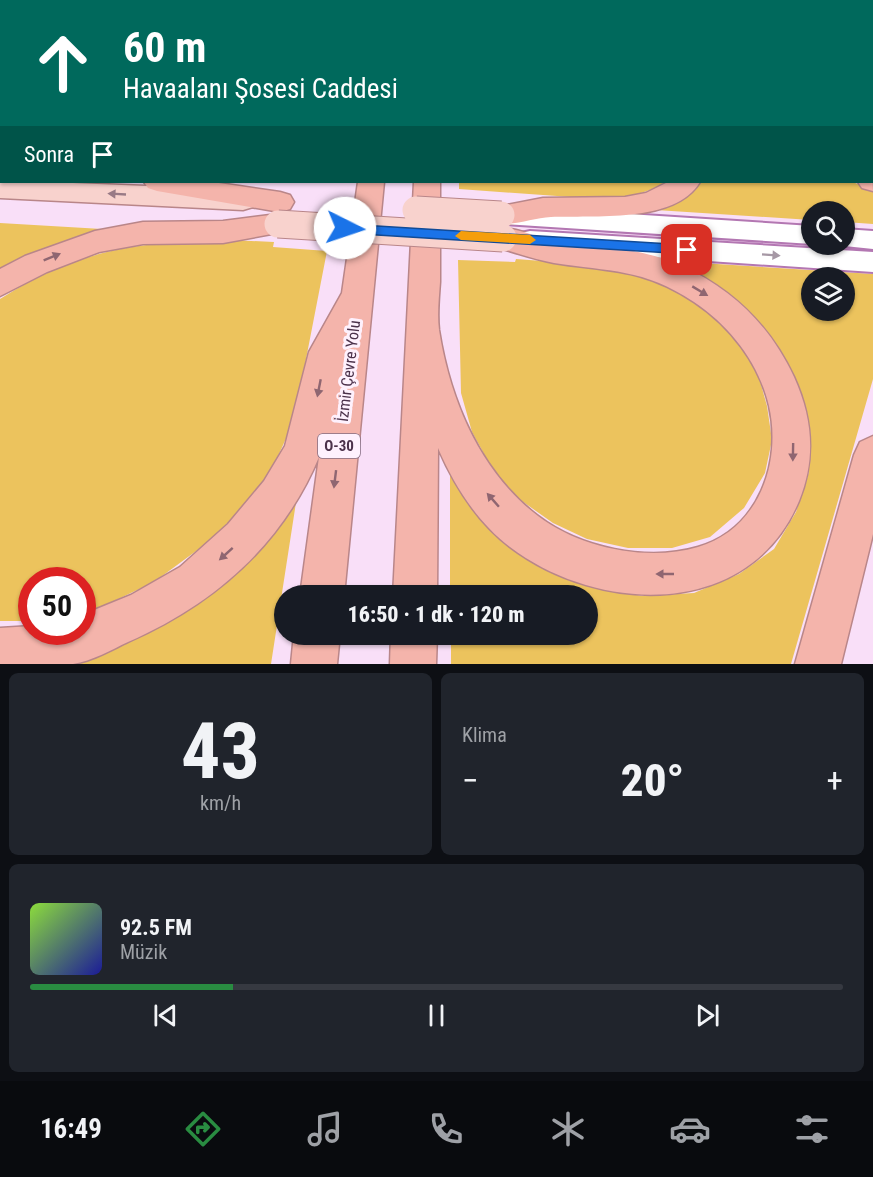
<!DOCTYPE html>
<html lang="tr">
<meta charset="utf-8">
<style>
body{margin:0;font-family:"Roboto Condensed",sans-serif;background:#20242c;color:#f1f3f6;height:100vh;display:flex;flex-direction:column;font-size:22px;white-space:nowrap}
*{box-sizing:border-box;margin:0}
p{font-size:20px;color:#9ea1a6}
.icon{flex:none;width:33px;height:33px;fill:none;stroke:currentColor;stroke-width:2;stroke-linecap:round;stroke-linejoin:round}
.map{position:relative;height:664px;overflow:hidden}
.sheet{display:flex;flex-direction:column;gap:9px;padding:9px;background:#0d0f14;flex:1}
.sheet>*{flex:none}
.guide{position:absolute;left:0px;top:0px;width:873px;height:183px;box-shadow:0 2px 4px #0004;background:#00695c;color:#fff;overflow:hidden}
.fabs{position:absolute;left:801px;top:201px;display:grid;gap:12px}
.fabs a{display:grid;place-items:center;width:54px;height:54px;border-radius:50%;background:#171b24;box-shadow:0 2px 4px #0004;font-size:30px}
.speed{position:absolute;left:18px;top:567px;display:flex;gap:12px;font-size:30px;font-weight:700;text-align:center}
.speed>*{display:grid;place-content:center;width:78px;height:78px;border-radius:50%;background:#171b24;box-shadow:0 2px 4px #0004;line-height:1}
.speed .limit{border:9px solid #d22;background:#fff;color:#111}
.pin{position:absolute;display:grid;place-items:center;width:51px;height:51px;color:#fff;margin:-26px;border-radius:12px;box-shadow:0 3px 9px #0006}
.me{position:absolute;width:66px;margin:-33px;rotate:94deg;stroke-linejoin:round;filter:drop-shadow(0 0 4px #0008)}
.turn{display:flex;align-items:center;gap:21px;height:126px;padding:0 24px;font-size:27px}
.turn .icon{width:78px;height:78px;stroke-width:2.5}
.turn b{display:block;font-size:42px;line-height:51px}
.then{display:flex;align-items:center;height:57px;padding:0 24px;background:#0003;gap:12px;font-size:22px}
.big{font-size:45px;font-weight:800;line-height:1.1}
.sheet .card{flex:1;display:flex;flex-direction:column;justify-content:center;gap:9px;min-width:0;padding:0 21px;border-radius:9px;background:#20242c}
.sheet .dial{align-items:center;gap:0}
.dial b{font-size:78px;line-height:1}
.song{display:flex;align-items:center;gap:18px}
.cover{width:72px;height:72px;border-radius:9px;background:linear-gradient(135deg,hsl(90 70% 55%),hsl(240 70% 35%))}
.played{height:6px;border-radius:3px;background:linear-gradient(90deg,#298c41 25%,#363941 25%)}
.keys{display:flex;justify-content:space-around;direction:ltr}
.heat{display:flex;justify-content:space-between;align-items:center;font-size:33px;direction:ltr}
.sheet .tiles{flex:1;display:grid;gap:9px;grid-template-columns:1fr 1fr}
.card:last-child{grid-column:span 2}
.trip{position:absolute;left:274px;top:585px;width:324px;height:60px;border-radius:30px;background:#171b24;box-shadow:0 2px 4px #0004;font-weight:800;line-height:60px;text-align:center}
.dock{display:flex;height:96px;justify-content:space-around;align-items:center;background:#090b0e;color:#9ea1a6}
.dock .icon{width:42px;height:42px}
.dock .on{color:#298c41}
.dock b{font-size:27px;color:#f1f3f6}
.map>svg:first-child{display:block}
.green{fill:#ecc35d;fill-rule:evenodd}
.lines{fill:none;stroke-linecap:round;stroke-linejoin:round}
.minor-casing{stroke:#b377b2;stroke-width:4}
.major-casing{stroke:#b98689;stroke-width:3}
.highway-casing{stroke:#b98689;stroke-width:3}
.minor{fill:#fff;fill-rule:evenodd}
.major{fill:#f8d2cd;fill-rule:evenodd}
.highway{fill:#f4b4ab;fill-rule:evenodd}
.major-bridge-casing{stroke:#b98689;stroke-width:29;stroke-linecap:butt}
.major-bridge{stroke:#f8d2cd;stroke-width:27}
.wall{fill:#356e3f}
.building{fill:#3e8049;stroke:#2b5a33;stroke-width:1.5}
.oneway{fill:#997a86}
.oneway2{fill:#a698a5}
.oneway3{fill:#8f6671}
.route{fill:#1a73e8;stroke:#114b97;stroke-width:1.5}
.slow{fill:#f59e0b}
.labels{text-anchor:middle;stroke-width:6;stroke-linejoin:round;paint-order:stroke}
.shield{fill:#fef1fd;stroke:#816b80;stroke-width:1.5}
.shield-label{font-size:15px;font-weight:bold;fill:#4c324b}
.street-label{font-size:16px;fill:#4c324b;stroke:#fef1fd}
</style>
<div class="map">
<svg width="873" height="664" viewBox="0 0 873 664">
<rect width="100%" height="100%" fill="#f9dff8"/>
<path class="green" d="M459,182h206c-20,13 -42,16 -66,17l-140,-10z
M699,182h154l20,9v33l-28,-2 -1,-10h-32l-1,8 -155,-10 28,-15z
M0,223l102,6 -47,18 -55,27z
M231,240l43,2 -1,5 54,4 -33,170 -21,46 -29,40 -37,36 -53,39 -61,29 -10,2 -1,-33h-50l-1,41h-31v-322c80,-51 139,-57 231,-59z
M516,259l78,6 65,13 64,42 21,28 14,26 9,32 5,34 -7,33 -21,35 -34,29 -38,11h-44l-41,-9 -34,-16 -34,-24 -25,-27 -22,-40 -11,-39 -3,-133 57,2z
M670,261l203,13v105l-82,285h-340v-29l137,-1v-38l-138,-1v-122l3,-4 135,116 54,11 52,-3 45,-19 35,-25 22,-37 13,-40v-45l-9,-38 -19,-37 -52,-58zM812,278h32v32h-32z
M297,496l-26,168h-203c107,-28 158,-91 229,-168z"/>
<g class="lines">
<defs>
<path id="minor" d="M668,0h16l1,2h-17z
M505,206l307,20v18l-307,-20 -9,-3 -3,-6 3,-6z
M844,229l29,2v18l-38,-4 9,-1z
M530,231l343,21v20l-343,-23 -9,-2 -4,-7 4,-7z"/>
<path id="major" d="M0,180l243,10 10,3 4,7 -4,7 -10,3 -243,-12z"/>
<path id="highway" d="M183,0h21l-22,2z
M382,0h20v2h-20z
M421,0h20v2h-20z
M526,0h20l1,2h-19z
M2,89v15h-2v-14z
M872,173l1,18 -11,-3 -4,-6h14z
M144,182h68l68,10 10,3 4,7 -4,7 -10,3 -123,-21 -9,-3z
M358,182h26l-40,414h-44l19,-139c-37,88 -105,147 -191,185 -17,8 -36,19 -55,22 -23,0 -49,0 -73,0v-36l32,-2v6h50v-17l49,-20 49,-28 48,-43 36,-43 21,-35 24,-94 33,-59z
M414,182h26c0,33 0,67 0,100 -1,15 -3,32 -1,48 11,70 41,142 99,186 42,32 109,46 160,31 61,-18 84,-85 71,-141 -10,-43 -39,-80 -75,-104 -51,-34 -84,-30 -140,-39 -21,-4 -41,-11 -61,-17l-5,-8 5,-8c19,-6 40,7 59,10 45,7 88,7 130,26 52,24 88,60 112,111 19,42 22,82 5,124 -49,118 -199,114 -289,46 -33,-25 -56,-62 -72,-99l-1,148h-44z
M668,182h32c-25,42 -108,33 -149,35 -20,1 -41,11 -60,5l-4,-7 4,-7 52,-10 82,-1 21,-4z
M278,214l10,3 4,7 -4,7 -65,12 -80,1 -44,8 -52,20 -47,24v-27l25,-13 70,-25 48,-9 80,-1z
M873,436v98l-32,130h-46l59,-209 6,-13z
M294,634h46l-3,30h-46z
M391,634h46l-1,30h-46z"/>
</defs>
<use href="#minor" class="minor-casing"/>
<use href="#major" class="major-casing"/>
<use href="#highway" class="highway-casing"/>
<use href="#minor" class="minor"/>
<use href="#major" class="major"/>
<use href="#highway" class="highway"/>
<defs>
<path id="major-bridge" d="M416,210l85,5
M278,224l225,14"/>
</defs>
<use href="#major-bridge" class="major-bridge-casing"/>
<use href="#major-bridge" class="major-bridge"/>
</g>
<path class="wall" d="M734,0h139v86h-1v-84h-137z"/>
<path class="building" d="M827,0h46v66h-1v-64h-44z"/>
<defs><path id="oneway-solid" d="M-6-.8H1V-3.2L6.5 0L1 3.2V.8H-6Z" transform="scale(1.5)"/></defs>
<use class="oneway" href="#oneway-solid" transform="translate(117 194) rotate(-177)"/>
<use class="oneway2" href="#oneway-solid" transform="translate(771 255) rotate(4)"/>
<g class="oneway3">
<use href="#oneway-solid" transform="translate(52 257) rotate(-22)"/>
<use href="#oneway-solid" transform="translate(700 291) rotate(31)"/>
<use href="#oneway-solid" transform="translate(319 388) rotate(101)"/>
<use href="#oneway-solid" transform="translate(793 452) rotate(91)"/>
<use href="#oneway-solid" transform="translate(335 479) rotate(97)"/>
<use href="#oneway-solid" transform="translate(493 500) rotate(-131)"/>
<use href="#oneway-solid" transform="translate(226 554) rotate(138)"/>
<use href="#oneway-solid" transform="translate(665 574) rotate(180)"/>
</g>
<path class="route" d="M345,224l342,21 6,5 -6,4 -342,-21 -6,-5z"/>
<path class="slow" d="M461,231l69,4 6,5 -6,4 -69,-4 -6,-4z"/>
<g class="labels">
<rect class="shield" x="318" y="434" width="42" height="24" rx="4.5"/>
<g class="shield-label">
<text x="339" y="451">O-30</text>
</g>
<g class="street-label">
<text transform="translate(348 371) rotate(-83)" y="6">İzmir Çevre Yolu</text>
</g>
</g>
</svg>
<div class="fabs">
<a><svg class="icon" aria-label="search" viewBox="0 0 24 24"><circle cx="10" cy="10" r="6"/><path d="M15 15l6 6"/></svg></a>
<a><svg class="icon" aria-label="layers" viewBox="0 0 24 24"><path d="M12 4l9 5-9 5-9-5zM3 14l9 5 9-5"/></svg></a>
</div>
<div class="speed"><div class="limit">50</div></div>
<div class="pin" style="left:687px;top:250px;background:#d93025"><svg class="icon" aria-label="arrive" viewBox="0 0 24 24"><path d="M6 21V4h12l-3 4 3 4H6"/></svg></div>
<svg class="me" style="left:345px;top:228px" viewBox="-20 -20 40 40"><circle r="19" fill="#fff"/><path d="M0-13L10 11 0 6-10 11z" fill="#1a73e8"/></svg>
<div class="trip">16:50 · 1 dk · 120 m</div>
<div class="guide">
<div class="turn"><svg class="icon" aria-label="ahead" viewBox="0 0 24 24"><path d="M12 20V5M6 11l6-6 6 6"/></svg><div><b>60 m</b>Havaalanı Şosesi Caddesi</div></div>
<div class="then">Sonra<svg class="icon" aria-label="arrive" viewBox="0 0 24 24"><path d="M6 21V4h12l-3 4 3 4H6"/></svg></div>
</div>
</div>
<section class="sheet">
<div class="tiles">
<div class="card dial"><b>43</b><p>km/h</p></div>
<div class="card"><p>Klima</p>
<div class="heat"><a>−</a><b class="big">20°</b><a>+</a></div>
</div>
<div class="card">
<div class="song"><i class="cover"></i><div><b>92.5 FM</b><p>Müzik</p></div></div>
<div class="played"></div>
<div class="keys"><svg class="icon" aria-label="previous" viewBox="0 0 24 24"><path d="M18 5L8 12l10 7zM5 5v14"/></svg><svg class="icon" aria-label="pause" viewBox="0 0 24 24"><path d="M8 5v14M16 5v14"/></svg><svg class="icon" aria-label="next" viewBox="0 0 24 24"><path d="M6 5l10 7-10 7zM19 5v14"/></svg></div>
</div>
</div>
</section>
<nav class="dock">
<b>16:49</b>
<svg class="icon on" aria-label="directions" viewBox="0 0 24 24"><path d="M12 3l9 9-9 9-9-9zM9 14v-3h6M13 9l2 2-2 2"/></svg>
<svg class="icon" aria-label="music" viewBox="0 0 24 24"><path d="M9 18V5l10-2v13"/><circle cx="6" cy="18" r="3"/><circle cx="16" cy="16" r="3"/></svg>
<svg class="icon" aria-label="phone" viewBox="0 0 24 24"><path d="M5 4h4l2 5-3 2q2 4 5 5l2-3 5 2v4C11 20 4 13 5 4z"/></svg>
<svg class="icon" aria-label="climate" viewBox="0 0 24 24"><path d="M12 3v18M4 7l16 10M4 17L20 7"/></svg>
<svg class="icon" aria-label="car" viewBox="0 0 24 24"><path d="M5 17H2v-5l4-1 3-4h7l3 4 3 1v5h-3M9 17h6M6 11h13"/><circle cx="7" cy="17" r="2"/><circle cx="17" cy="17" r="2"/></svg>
<svg class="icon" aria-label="filters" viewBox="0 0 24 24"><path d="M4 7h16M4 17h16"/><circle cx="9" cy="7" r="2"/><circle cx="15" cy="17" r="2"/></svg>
</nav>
